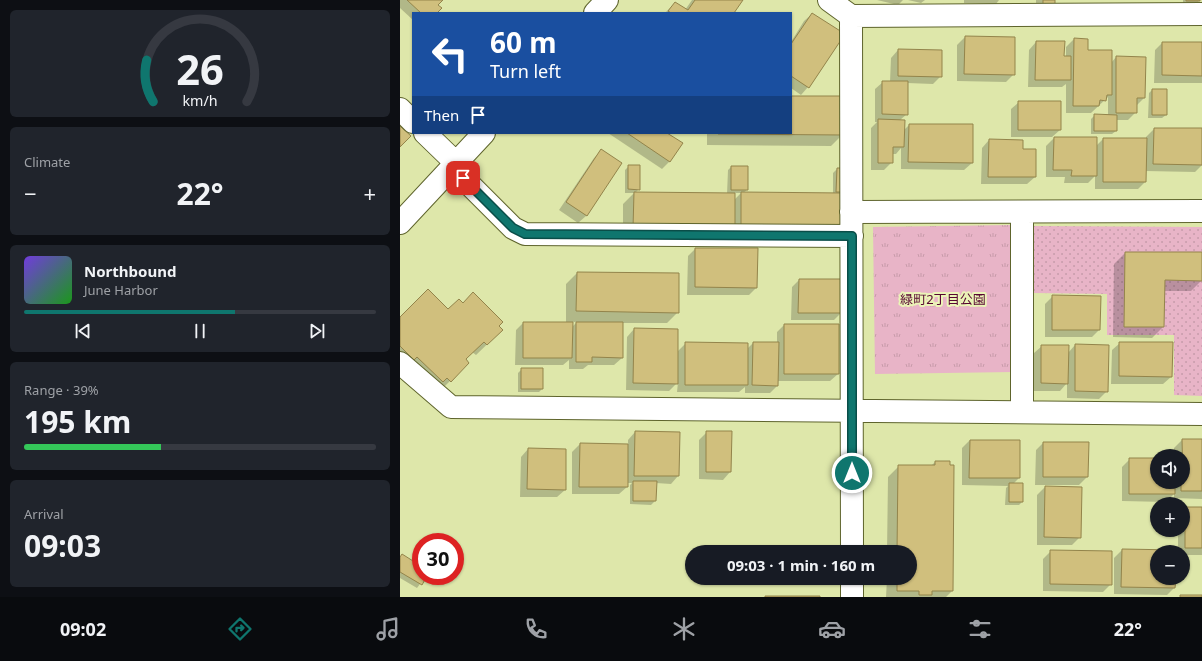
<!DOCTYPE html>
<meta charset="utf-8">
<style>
body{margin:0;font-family:"Noto Sans","Noto Sans JP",sans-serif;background:#20242c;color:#f1f3f6;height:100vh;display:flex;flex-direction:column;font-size:15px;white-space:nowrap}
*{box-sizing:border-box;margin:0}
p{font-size:13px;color:#9ea1a6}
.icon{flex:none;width:22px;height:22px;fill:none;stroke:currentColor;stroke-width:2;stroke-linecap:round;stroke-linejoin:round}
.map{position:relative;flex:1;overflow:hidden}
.sheet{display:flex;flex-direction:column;gap:10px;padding:10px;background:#0d0f14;width:400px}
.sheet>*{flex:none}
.banner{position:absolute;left:12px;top:12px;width:380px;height:122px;border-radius:0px;box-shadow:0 1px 3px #0004;background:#1a4fa0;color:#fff;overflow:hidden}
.controls{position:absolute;left:750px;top:449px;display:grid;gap:8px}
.controls a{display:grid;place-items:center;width:40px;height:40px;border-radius:50%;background:#171b24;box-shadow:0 1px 3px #0004;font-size:20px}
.speed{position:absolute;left:12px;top:533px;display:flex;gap:8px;font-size:20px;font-weight:700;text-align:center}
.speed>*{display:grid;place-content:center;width:52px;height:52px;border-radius:50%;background:#171b24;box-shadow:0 1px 3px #0004;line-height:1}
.speed .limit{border:6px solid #d22;background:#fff;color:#111}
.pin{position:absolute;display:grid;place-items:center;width:34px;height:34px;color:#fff;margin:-17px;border-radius:8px;box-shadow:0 2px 6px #0006}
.me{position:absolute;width:44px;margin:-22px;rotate:0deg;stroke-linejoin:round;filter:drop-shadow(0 0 3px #0008)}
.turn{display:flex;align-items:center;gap:14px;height:84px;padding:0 12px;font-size:18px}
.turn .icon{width:52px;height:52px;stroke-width:2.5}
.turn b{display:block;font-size:28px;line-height:34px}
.then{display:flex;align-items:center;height:38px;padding:0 12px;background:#0003;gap:8px;font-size:15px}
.big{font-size:30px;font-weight:700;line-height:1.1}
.sheet .widget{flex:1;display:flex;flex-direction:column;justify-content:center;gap:6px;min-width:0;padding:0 14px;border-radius:6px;background:#20242c}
.sheet .dial{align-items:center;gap:0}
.dial svg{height:104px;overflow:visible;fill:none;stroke:#363941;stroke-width:7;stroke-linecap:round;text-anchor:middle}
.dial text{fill:#f1f3f6;stroke:none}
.song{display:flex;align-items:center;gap:12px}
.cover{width:48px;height:48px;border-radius:6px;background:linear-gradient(135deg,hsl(260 70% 55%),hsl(120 70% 35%))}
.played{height:4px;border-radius:2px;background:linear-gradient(90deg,#0f766e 60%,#363941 60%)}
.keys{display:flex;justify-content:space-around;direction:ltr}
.heat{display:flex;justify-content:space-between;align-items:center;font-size:22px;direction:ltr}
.charge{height:6px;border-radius:3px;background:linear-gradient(90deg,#34c759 39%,#363941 0)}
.trip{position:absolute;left:285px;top:545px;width:232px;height:40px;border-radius:20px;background:#171b24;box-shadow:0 1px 3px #0004;font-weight:700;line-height:40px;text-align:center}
.dock{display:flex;height:64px;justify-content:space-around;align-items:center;background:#090b0e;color:#9ea1a6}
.dock .icon{width:28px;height:28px}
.dock .active{color:#0f766e}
.dock b{font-size:18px;color:#f1f3f6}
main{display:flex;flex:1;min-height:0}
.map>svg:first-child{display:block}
.grass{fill:url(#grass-dots)}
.park{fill:url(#park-tufts)}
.shadow{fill:#0003;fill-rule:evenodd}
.building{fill:#d0bf7d;stroke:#93844b}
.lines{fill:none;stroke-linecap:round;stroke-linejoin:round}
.minor-casing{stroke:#5e642c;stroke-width:24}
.minor{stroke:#fff;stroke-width:22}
.route-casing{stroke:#0a4d48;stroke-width:10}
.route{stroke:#0f766e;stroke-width:7}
.labels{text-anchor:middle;stroke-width:4;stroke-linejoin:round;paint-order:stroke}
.park-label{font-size:13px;fill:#560531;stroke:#ebf4b7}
</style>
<main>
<section class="sheet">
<div class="widget dial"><svg viewBox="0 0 100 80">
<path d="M14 69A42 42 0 1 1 86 69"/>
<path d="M14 69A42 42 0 0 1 9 37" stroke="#0f766e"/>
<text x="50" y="56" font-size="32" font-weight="700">26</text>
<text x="50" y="72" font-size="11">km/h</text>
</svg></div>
<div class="widget"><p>Climate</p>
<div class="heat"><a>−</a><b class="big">22°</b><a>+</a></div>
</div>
<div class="widget">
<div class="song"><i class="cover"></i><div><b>Northbound</b><p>June Harbor</p></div></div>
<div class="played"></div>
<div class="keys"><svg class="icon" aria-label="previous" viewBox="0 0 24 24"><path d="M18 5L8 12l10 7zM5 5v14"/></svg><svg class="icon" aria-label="pause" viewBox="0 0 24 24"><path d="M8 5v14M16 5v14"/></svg><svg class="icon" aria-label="next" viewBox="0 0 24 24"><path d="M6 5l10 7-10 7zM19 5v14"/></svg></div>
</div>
<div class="widget"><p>Range · 39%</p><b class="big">195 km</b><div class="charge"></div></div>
<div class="widget"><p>Arrival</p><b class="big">09:03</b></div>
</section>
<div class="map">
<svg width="802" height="597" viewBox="0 0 802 597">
<defs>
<pattern id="grass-dots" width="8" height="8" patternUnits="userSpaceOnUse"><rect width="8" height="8" fill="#e8b4c7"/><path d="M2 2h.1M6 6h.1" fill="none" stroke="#c79baa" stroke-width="1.8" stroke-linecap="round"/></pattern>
<pattern id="park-tufts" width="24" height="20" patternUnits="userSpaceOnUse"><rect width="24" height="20" fill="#e8b4c7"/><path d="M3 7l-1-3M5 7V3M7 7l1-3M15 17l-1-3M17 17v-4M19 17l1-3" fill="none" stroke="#c79baa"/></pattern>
</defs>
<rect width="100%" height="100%" fill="#dee7aa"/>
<path class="grass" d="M634,226l168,1v169l-28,-1v-60h-67v-41l-73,-1z"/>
<path class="park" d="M612,225l2,147 -139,2 -2,-147z"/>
<path class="shadow" d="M0,0h42l-5,5 -1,8h-23v7l-13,-12z
M292,0h49l-8,13h-68l10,-10 10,7z
M477,0h26l-5,5z
M508,0h17l-4,3z
M564,0h35l-3,4 -32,-1z
M636,0h18l-18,14z
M783,0h16v1l-4,4 -12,-1z
M412,14l-4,73 -7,8 -10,-7v-46l13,-21z
M565,37l49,37 -8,8 -49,-1v-36z
M674,39l13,12 24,12 5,-6 28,41 -7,7 -1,7 -8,8h-12v11l-4,3h-21v-15l4,-4 13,1v-19l-17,16h-25v-29l-4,3h-34l1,-37 7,-8 27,15h3v-10z
M762,43h40v40h-48l1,-33z
M498,50l43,26 -8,8 -26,-1v31l-7,6 4,10 5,-5 63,38 -8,7 -63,-1v-21l-5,6h-4v8l-8,8h-13v-42l6,-6h-2v-33l8,-7h7l1,-24z
M752,90l14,25 -4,3h-14l1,-25z
M391,97l51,38 -11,11 -124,-1v-12h84z
M619,102l41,28 -8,7h-41v-28z
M754,129h48v36l-7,7 -50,-1v11l-7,7h-43v-13l-7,7h-24l1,-6h-19v-31l8,-8 42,8 7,-7h43v-2z
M208,133h57l5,28 -8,8z
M589,140l33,10 13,27 -8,7h-46l1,-36z
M201,151l20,12 -35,53 -8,7 -19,-13 35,-52z
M229,166l10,23 -4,4 92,1 1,-24 3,-3 16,23 -4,3 90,1v-21l4,-4h9l-5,62 -218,7v-34l11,-11h-9v-23zM334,193h7l-7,7z
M295,249l61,39 -7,7h-62l1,-39z
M725,253h77v27l-11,11h-27l-1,36 -11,11 -39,-1 1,-73z
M177,273l101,39 -11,11h-45v35l-8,7h-26l-5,4h-14v-9l-6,5h-48l1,-35 7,-7h43v-39zM172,322h5l-6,6z
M399,280l43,32 -8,8h-43l1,-33z
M653,296l46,34 -7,7h-47v-33z
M63,304l35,22 4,4 -26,25 -4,-3 -8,8 4,3 -29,29 -39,-24v-50l48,-8z
M384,325l54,49 -8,7h-52l-1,5 -7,7h-25v-6l-6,5h-62l1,-10 -9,9 -43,-1 1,-53 7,-8 43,23 9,-9 61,6 6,-6h24v-11z
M720,343l51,34 -8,7h-52l1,-34z
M675,345l32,46 -8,8 -32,-1v-15l-7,8h-27l1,-38 8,-7 26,7z
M122,369l20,20 -3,3h-21v-19z
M235,432l43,44 -7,8 -15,-1 -1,18 -4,4 -21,-1v-19l2,-2h-5v4l-8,7h-47v-42l8,-8 48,1v-5z
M307,432l23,40 -7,8 -24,-1v-39z
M570,440l49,1v37l-6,6 9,18 -3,3h-14l1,-17 2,-2 -46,-1v-37z
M782,440h20v59l-28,-1v-4l-8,8 -44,-1v-34l8,-8h27v23h26v-26h-9v-8z
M643,443l44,34 -8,8h-44l1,-35z
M128,449l37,41 -8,7h-37l1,-40z
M535,462h14l3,129 -6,6h-60l1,-19h23v-26h-23l1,-75 11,-11h32z
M645,487l36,1 -1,49 -8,8h-35v-50z
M786,508h16v47h-19v-3h-5v-22h5v-19z
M722,550l53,2h-18v26h18l-1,10 -7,7 -53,-1v-36z
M651,551l60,33 -8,8 -60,-1v-32z
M0,557l21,10v9h5l-9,12 -17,-10z"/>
<path class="building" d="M7,0h36l-5,5 4,3 -5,5h-16z
M295,0h48l-9,13h-63l-3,-2 7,-9 13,8z
M643,0h12v8l-12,-1z
M786,0h14v1h-14z
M412,13l33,21 -36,54 -18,-12v-32z
M565,36l50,1v38l-51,-1z
M674,38l14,1v11h24v45h-5l-1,6 -6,-1 -1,6h-26z
M636,41h29l-1,15h7v24h-36z
M762,42h40v34l-40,-1z
M498,49l44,1v27l-44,-1z
M716,56l30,1 -1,41h-8v15h-21z
M482,81h26v34l-26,-1z
M752,89h15v26h-15z
M391,96h52v39l-125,-1v-1h73z
M618,101h43v29h-43z
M694,114l23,1v16h-23z
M478,119l27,1 -1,27h-11v16h-15z
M509,124h64v39l-65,-1z
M0,126l11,10 -11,11z
M754,128h48v37l-49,-1z
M227,133h40l16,10 -13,19z
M654,137h43v39h-26l1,-6h-19z
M703,138h44l-1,44h-43z
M589,139l34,1v9h13v28h-48z
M201,149l21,14 -35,53 -21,-14z
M228,165h12v25l-12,-1z
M331,166h17v24h-17z
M437,168h10l-1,24h-10z
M234,192l101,1v36l-102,-1z
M341,192l102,1 -1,39 -101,-1z
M295,248h63l-1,40 -62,-1z
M725,252h77v29l-37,-1 -1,47h-40z
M177,272l102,1v40l-103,-2z
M399,279h44v34h-45z
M28,289l20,20 11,-10 4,4 10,-11 30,30 -4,4 4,4 -16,15 -3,-3 -18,17 3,4 -18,19 -4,-4 -4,4 -26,-25 -3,3 -14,-14v-29z
M652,295l49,1 -1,34h-48z
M123,322h50l-1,36h-49z
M176,322h47v36l-31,-1v5h-16z
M384,324h55v50h-55z
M234,328l44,1v55l-45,-1z
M285,342l63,1v42h-63z
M353,342h26l-1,44 -26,-1z
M719,342h54l-1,35 -53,-1z
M675,344l34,1 -1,47 -33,-1z
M641,345h28l-1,39 -27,-1z
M121,368h22v21h-22z
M235,431l45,1 -1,44h-45z
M306,431h26l-1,41h-25z
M782,439h20v52h-21v-9h2z
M570,440h50v38h-51z
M643,442h46l-1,35h-45z
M180,443l48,1v43h-49z
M128,448l38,1v41l-39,-1z
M729,458h28v24h18v12h-46z
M535,461h15v4h4l-1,126h-21v4h-13v-4h-22v-13h13v-26h-13l1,-87h37z
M233,481h24l-1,20h-23z
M609,483h14v19h-14z
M645,486l37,1 -1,51 -37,-1z
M785,507h17v41h-17z
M722,549l54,1v2h-19v26h19l-1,10 -54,-1z
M650,550l62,1v34l-62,-1z
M2,554l19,12v10h6l-5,9 -22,-13v-15z
M780,595h22v2h-22z
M365,596h55v1h-55z"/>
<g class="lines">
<defs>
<path id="minor" d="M429,0l22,16 351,-2
M195,13l12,-13
M451,16l1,536
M0,109l13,13
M25,133l31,30
M52,167l61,61 12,6 327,2
M451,212l351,-1
M0,223l84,-90
M0,363l51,44 751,7
M622,411v-199
M452,578v19"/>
</defs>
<use href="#minor" class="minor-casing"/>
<use href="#minor" class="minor"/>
</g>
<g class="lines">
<defs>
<path id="route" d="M63,178l50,50 12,6 327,2v237"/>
</defs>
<use href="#route" class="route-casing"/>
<use href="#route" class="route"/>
</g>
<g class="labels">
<g class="park-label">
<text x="543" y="304">緑町2丁目公園</text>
</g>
</g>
</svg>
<div class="controls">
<a><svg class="icon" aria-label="sound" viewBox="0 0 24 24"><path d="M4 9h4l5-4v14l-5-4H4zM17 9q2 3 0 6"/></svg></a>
<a>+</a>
<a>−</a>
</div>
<div class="speed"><div class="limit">30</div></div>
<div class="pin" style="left:63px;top:178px;background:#d93025"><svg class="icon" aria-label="arrive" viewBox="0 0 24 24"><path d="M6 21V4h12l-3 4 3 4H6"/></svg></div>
<svg class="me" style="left:452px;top:473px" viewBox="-20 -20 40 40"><circle r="17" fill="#0f766e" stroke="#fff" stroke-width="3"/><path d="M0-11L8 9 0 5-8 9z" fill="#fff"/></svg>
<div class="trip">09:03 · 1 min · 160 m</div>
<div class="banner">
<div class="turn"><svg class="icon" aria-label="left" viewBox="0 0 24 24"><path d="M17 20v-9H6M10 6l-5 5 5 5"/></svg><div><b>60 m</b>Turn left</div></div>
<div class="then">Then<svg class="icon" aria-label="arrive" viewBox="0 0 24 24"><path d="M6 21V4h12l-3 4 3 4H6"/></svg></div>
</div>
</div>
</main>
<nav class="dock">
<b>09:02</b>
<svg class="icon active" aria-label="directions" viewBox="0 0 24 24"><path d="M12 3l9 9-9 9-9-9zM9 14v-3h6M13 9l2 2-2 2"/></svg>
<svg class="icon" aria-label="music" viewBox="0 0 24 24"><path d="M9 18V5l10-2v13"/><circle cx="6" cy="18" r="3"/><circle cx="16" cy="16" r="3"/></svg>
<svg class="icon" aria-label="phone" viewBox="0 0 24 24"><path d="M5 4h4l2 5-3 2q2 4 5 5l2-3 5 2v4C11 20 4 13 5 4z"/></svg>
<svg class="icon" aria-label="climate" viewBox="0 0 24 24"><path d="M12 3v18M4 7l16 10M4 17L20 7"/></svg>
<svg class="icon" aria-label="car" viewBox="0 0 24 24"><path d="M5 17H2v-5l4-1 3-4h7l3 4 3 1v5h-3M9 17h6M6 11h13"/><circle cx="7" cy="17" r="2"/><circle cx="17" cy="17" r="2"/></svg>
<svg class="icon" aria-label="filters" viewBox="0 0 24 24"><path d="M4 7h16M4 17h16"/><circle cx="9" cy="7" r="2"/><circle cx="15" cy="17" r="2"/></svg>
<b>22°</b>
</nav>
